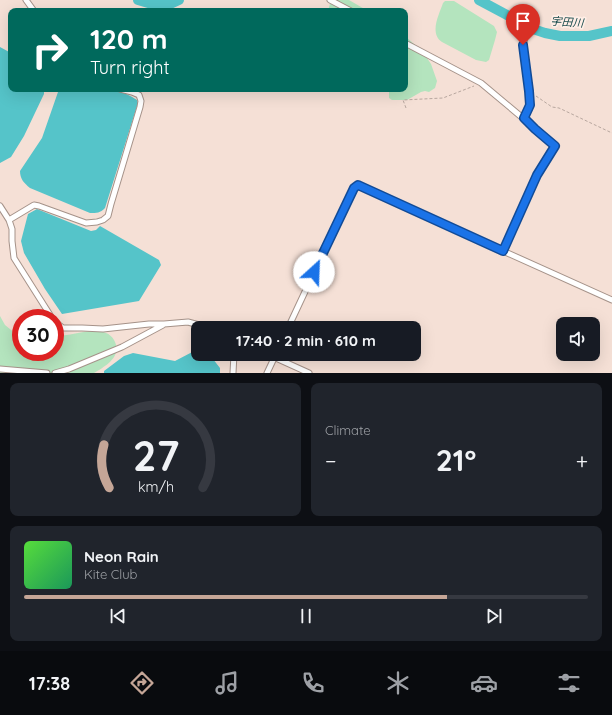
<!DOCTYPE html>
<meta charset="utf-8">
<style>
body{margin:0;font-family:Quicksand,"Noto Sans JP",sans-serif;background:#20242c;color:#f1f3f6;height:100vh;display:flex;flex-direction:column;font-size:15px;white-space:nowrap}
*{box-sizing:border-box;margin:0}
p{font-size:13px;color:#9ea1a6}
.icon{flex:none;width:22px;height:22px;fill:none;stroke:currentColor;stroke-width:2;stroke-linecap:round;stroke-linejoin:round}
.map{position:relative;height:373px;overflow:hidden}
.side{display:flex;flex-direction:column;gap:10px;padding:10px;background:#0d0f14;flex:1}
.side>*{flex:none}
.banner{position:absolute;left:8px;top:8px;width:400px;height:84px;border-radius:8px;box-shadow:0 4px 16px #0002;background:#00695c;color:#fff;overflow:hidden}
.tools{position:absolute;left:556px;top:317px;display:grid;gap:8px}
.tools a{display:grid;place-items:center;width:44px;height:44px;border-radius:8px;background:#171b24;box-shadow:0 4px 16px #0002;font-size:20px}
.speed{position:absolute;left:12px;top:309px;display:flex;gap:8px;font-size:20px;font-weight:700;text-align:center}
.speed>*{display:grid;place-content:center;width:52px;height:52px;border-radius:50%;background:#171b24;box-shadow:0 4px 16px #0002;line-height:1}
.speed .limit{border:6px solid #d22;background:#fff;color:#111}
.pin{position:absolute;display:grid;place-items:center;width:34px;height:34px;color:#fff;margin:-41px -17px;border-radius:50% 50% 50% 0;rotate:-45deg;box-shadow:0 0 4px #0007}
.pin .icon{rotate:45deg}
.me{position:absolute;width:44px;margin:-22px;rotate:25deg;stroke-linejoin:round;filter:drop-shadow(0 0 3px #0008)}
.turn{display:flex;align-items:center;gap:14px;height:84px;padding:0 16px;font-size:18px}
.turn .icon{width:52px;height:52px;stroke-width:2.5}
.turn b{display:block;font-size:28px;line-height:34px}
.big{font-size:30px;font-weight:700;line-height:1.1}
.side .card{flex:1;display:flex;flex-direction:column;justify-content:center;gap:6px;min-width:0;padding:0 14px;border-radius:8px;background:#20242c}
.side .dial{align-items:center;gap:0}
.dial svg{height:104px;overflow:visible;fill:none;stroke:#363941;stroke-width:7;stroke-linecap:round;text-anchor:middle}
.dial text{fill:#f1f3f6;stroke:none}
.song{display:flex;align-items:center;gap:12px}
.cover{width:48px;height:48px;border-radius:6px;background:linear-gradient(135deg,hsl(110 70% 55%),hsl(150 70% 35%))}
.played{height:4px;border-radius:2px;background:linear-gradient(90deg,#c5a697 75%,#363941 75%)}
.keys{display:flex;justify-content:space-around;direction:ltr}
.heat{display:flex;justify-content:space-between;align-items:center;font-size:22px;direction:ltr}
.side .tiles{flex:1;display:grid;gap:10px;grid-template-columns:1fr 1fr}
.card:last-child{grid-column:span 2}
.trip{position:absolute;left:191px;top:321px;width:230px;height:40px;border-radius:8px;background:#171b24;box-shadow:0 4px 16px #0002;font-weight:700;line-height:40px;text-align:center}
.tabs{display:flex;height:64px;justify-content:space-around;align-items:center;background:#090b0e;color:#9ea1a6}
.tabs .icon{width:28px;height:28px}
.tabs .on{color:#c5a697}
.tabs b{font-size:18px;color:#f1f3f6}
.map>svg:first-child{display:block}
.green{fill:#b4e4be}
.water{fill:#55c4c9}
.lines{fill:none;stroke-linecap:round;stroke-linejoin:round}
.river{stroke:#55c4c9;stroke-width:10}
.minor-casing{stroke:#a59289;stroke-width:7}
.path{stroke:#b8a79f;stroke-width:1;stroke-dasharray:3 2;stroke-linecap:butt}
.minor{stroke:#fff;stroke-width:5}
.route-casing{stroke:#114b97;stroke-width:10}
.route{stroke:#1a73e8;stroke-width:7}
.labels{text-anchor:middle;stroke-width:3.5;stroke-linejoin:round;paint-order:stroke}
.water-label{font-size:11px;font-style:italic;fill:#184a4c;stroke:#ffeee6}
</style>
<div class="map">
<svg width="612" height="373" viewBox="0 0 612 373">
<rect width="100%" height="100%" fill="#f5e0d6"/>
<path class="green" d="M331,0h18l19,11h-40z
M445,1h9l40,25 3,6 -2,8 -6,20 -3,2 -10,-2 -34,-18c-13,-9 -3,-27 1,-39z
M405,36l18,16 8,12 6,17 -2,7 -6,4 -4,-1 -4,1 -14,8h-15l-3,-2v-9h16z
M0,316l5,9 11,9 5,2v16h34v-16c13,0 28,-5 40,-5 8,0 15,2 19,9 9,16 -8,26 -20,33h-94z"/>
<path class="water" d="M0,47l11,6v36h33v5l-20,42 -13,21 -11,6z
M58,89c26,0 57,-5 79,11l1,3 -33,105c-5,5 -8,5 -15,5l-60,-25c-6,-5 -10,-9 -10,-17l22,-33 16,-46z
M37,209l54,22 5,-1 4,-4 59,34 2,5 -22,36 -77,13 -17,-25 -21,-36 -3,-12 7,-27z
M198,349v5h11l11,14v5h-116v-2l20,-15 9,-3 42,8z"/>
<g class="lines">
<path class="river" d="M138,0l17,5h13l11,-5
M479,0l54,29 12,4 15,3h29l23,-5"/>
<defs>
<path id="minor" d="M26,0l8,11
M330,0l21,11
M405,43l76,40 74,62 -18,30 -34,76 109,49
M525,118c1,-4 5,-9 5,-14 1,-23 -9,-46 -5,-69
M0,206l9,14 3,9v12l2,17 38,60
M9,220l25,-15 5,1 47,17 11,-1 6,-2 5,-4 3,-12 29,-97 1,-6 -2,-6 -7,-3 -12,-3
M55,322l8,6h19l21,1 46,-5h15l24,-2 22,6
M288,328l66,-141 4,-2 145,66
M267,354l42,19
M0,369l47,4
M55,373l14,-4 53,-22 41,-22
M233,373l1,-19
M267,373l9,-19"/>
</defs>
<use href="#minor" class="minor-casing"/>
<path class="path" d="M536,96l16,11 7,1 53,25
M406,108l-3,-8 40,-2 31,-12"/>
<use href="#minor" class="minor"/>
</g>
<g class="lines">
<defs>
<path id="route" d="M314,272l40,-84 4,-3 145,66 34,-76 18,-29 -20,-17 -11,-11 6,-13 -1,-14 -6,-46"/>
</defs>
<use href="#route" class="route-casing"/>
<use href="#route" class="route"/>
</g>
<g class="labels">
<g class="water-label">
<text transform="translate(567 22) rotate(4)" y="4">宇田川</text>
</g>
</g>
</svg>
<div class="tools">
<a><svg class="icon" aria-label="sound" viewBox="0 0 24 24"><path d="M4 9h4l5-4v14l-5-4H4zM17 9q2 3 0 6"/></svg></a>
</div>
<div class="speed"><div class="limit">30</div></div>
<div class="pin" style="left:523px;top:45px;background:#d93025"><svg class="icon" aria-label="arrive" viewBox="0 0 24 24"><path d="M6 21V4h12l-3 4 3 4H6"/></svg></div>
<svg class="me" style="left:314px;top:272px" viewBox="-20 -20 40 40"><circle r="19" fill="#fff"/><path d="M0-13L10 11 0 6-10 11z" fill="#1a73e8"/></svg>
<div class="trip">17:40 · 2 min · 610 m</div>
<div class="banner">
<div class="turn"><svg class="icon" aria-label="right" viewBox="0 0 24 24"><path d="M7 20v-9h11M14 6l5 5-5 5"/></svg><div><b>120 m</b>Turn right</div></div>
</div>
</div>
<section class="side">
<div class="tiles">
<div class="card dial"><svg viewBox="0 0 100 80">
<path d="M14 69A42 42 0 1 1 86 69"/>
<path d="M14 69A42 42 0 0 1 10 36" stroke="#c5a697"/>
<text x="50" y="56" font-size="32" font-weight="700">27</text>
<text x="50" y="72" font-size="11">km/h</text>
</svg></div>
<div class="card"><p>Climate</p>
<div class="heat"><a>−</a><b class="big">21°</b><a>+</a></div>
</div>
<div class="card">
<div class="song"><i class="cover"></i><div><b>Neon Rain</b><p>Kite Club</p></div></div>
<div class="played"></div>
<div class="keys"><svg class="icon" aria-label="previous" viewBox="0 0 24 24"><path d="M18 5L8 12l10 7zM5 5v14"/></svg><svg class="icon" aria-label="pause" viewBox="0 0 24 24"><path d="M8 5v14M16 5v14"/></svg><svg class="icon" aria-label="next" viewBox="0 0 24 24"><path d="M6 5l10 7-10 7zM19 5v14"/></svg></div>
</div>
</div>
</section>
<nav class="tabs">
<b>17:38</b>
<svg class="icon on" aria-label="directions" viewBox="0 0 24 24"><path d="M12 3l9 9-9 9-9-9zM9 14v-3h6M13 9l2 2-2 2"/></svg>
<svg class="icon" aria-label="music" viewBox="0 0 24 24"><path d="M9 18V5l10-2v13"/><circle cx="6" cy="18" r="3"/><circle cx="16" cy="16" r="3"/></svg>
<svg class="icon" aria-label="phone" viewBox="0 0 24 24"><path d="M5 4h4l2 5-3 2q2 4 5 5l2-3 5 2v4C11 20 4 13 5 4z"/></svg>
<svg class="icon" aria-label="climate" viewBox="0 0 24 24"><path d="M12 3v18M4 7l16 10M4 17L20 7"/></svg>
<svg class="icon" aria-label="car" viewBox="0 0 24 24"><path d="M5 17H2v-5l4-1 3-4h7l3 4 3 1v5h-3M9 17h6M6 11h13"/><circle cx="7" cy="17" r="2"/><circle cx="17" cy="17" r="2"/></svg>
<svg class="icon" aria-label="filters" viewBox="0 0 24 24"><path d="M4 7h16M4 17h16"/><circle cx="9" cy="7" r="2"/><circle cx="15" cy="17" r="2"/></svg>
</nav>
